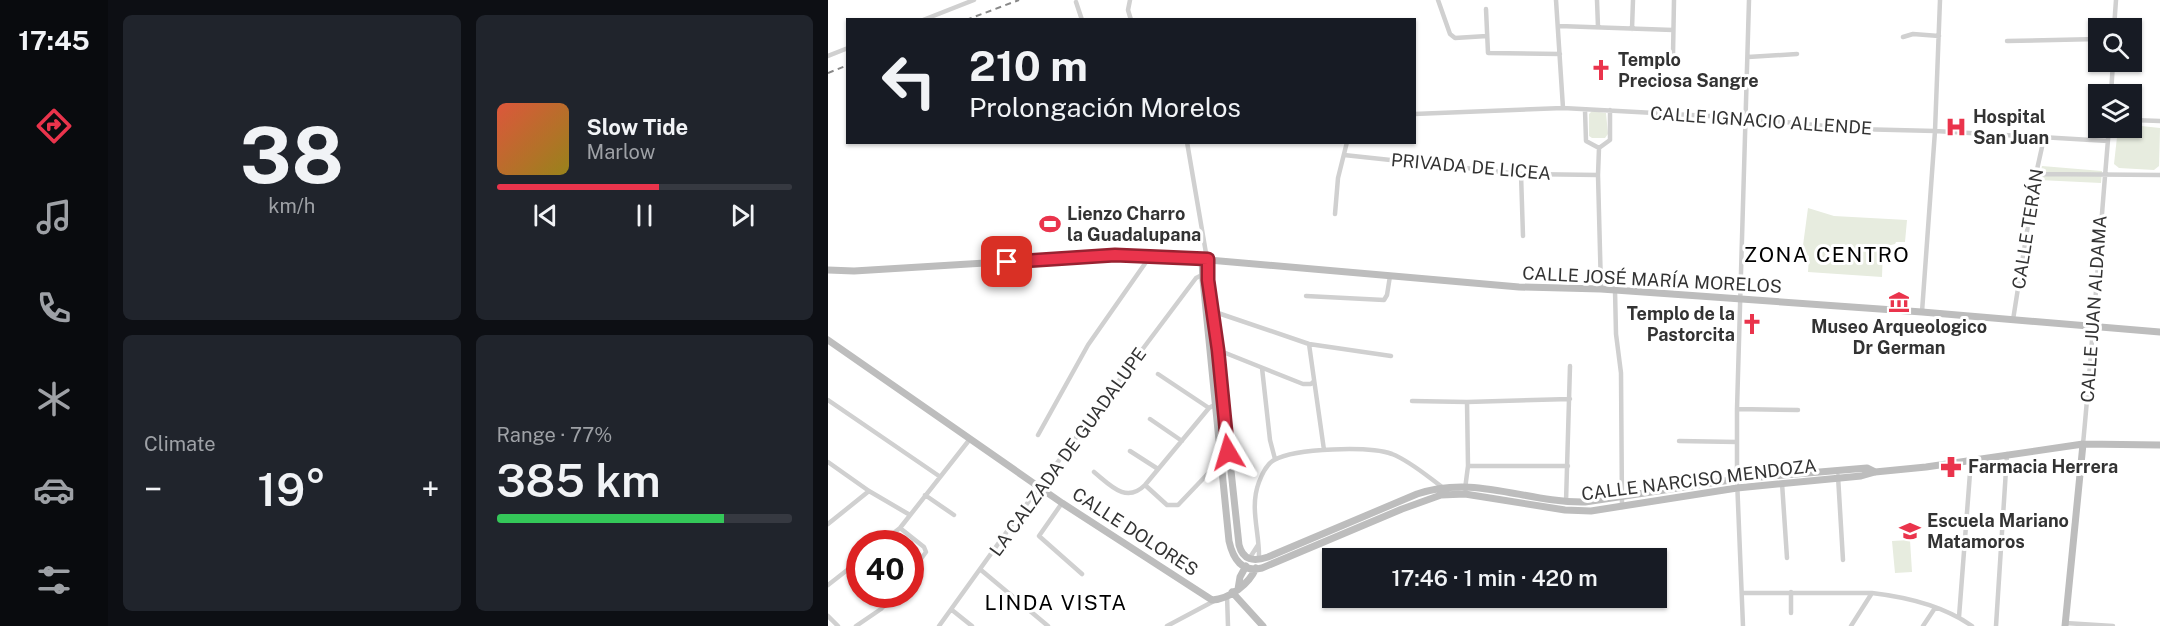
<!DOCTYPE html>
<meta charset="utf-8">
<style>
body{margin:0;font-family:"Public Sans",sans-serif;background:#20242c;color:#f1f3f6;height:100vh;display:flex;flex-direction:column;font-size:22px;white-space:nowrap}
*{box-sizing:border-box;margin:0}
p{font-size:20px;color:#9ea1a6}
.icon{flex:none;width:33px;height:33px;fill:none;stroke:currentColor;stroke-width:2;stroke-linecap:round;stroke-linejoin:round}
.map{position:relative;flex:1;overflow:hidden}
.panel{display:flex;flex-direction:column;gap:15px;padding:15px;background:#0d0f14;width:720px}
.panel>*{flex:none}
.guide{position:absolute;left:18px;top:18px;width:570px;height:126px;border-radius:0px;box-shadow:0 2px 4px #0004;background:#171b24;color:#f1f3f6;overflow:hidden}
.buttons{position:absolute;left:1260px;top:18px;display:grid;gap:12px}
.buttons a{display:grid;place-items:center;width:54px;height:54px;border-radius:0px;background:#171b24;box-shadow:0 2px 4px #0004;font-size:30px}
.speed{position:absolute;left:18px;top:530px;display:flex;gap:12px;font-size:30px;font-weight:700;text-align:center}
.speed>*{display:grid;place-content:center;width:78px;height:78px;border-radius:50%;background:#171b24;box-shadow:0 2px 4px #0004;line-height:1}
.speed .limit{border:9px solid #d22;background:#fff;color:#111}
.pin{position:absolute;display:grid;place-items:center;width:51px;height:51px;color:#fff;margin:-26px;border-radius:12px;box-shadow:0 3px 9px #0006}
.me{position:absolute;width:66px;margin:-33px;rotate:353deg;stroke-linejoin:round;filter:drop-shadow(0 0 4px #0008)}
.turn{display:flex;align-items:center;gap:21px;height:126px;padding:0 24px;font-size:27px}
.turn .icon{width:78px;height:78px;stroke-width:2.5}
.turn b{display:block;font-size:42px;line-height:51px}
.big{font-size:45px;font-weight:600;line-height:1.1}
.panel .card{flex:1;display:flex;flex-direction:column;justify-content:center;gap:9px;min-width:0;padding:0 21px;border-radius:9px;background:#20242c}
.panel .dial{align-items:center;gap:0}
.dial b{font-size:78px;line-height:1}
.song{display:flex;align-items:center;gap:18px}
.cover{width:72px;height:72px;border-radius:9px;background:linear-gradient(135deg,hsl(10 70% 55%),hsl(50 70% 35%))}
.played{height:6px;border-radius:3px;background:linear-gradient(90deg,#ea344c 55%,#363941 55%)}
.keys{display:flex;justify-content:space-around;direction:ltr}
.heat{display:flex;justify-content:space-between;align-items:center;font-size:33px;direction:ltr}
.charge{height:9px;border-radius:4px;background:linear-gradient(90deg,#34c759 77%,#363941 0)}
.panel .tiles{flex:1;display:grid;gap:15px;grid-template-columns:repeat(2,1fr)}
.trip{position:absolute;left:494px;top:548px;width:345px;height:60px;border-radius:0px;background:#171b24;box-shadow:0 2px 4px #0004;font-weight:600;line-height:60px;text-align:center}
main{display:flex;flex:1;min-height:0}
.tabs{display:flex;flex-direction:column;width:108px;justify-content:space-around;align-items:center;background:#090b0e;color:#9ea1a6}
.tabs .icon{width:42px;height:42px}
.tabs .on{color:#ea344c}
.tabs b{font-size:27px;color:#f1f3f6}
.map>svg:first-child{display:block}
.green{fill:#e7ecdf}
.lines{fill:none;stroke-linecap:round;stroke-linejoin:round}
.street{stroke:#d0d0d0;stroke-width:4.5}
.secondary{stroke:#bdbdbd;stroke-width:7}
.rail{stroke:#888;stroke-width:2;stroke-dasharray:6 4.5;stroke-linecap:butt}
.route-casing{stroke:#982231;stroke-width:15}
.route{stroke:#ea344c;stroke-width:10}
.labels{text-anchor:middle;stroke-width:6;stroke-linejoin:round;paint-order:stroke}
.poi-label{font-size:18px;font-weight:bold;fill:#333;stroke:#fff;text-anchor:start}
.street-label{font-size:18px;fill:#333;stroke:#fff}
.quarter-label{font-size:21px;letter-spacing:1.5px;fill:#000;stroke:#fff}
</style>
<main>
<nav class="tabs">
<b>17:45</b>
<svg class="icon on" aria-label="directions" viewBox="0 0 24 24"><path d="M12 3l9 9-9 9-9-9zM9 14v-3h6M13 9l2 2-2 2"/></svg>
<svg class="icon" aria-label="music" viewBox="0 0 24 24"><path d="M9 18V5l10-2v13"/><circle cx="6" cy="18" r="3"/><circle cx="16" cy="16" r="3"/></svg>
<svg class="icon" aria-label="phone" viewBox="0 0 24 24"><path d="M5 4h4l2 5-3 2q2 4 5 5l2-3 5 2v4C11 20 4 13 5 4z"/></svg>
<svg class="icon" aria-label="climate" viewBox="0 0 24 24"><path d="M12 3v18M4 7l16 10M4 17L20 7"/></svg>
<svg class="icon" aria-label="car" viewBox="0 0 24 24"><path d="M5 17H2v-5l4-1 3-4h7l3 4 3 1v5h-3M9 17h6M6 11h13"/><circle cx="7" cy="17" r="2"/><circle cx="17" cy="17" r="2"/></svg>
<svg class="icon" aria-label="filters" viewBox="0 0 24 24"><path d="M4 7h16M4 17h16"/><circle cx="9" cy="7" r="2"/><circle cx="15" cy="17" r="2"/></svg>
</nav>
<section class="panel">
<div class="tiles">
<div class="card dial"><b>38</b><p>km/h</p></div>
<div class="card">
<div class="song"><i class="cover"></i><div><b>Slow Tide</b><p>Marlow</p></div></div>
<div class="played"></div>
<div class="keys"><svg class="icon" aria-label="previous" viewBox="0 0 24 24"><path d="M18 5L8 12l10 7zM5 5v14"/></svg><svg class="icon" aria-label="pause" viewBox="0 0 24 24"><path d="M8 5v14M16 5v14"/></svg><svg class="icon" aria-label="next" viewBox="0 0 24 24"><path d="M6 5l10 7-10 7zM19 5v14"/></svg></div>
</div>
<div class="card"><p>Climate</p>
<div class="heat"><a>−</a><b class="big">19°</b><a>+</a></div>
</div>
<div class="card"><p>Range · 77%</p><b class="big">385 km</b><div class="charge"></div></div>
</div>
</section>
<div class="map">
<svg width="1332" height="626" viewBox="0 0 1332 626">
<rect width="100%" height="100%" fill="#fff"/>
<path class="green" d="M764,111l14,2 2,21 -3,4h-13l-3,-2v-22z
M1304,125l28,3 -1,38 -5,4 -35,-2 -5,-4 4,-36h14z
M1214,166l60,5 -1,12 -62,-3z
M980,208l26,8 73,4 -2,22h-9l-1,2 -12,3 -1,30 -74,-5 1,-16 -7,-3z
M1082,540l2,32 -17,1 -3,-32z"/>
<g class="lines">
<path class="street" d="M302,0l-2,10 3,10
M610,0l12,34 5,4 32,-2
M728,0l7,108
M769,0l1,27
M248,2l6,18
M658,9l2,44 72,1
M95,20l51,-20
M731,26l114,4
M1286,28l2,-28
M804,29l1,-29
M1075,37l10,-3 26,2
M1179,41l91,-2
M845,55l1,-55
M0,56l20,-8
M920,57l49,-3
M1283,94l2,-32
M757,110l1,31 13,7 11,-8v-30
M586,114l149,-6 183,10 109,11 80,2 173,10
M1304,120l28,1
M359,142l20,117
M771,148l-1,27 3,114
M516,155l177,19 77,1
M693,174l2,62
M1208,174l124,1
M507,214l3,-36 9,-36
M787,290l1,44 5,39 1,134
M478,296l78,4 3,-5 3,-19
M384,311l97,33 82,12
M1094,312l13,-181 5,-131
M1185,320l23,-146 8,-36
M481,344l15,106
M390,350l85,34h8l3,-3
M434,368l8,72 5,19
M330,374l51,34
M0,400l111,76
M584,401l55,1 103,-3
M909,409l61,1
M322,419l32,22
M210,435l50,-90 63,-90
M851,441l58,1
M1255,444c10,-105 17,-211 26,-316
M302,451l28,18
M0,462l41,29 41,24
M640,466h100
M266,472c16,13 32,32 51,13l64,-77 7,-4 7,-1
M1010,476l5,84
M954,483l5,75
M317,485l22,20h11l42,-44
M637,489l3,-23 -1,-64
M97,495l29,20
M738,502l4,-136
M234,503l-23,33 43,38
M0,524l41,-33
M72,528l24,19 2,5 -16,22
M53,543l19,-15 70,-89
M421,559l9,-14
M431,559c1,-26 -10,-51 0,-77 3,-8 8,-18 15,-22 22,-12 95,-14 118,-6 18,7 35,22 50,33
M153,570l67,56
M0,585l32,-25
M914,593h130c34,4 72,13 100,33
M399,595l1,31
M124,610l20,16
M963,613v-21
M0,616l10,10
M1131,617l12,-157
M1237,623l48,3
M28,626l25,-17 14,-15
M111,626l100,-139 157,-209 8,-4
M339,626l47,-25
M915,626l-6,-147v-70l12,-409
M1023,626l21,-33
M1095,626l12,-18
M1168,626l11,-172"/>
<path class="secondary" d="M374,259l1,21 26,261c4,18 13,32 33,27l140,-59 39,-14 24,-1 100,16 26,1 146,-23 124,-12 14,-4 51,-5 157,-23 77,1
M379,259l1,21 10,70 21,195c4,15 14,17 29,12l149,-63c59,-20 109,9 168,8l152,-23 130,-11 8,4
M0,270l26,1 261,-16h36l368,32 82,2 321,23 238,20
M0,340l234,163 150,97c18,-1 37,-16 44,-32
M410,589l2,-12 6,-11
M404,592l31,34
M1237,626l18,-182"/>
<path class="rail" d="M138,20l53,-20
M0,73l20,-8"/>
</g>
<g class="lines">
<defs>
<path id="route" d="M179,262l108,-7 93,4v21l10,70 10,102"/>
</defs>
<use href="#route" class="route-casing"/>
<use href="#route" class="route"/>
</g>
<defs>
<symbol id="church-bare" viewBox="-9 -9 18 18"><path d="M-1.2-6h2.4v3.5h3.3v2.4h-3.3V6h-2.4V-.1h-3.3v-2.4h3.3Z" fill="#ea344c" stroke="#fff" stroke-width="2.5" paint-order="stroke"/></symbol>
<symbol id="hospital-bare" viewBox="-9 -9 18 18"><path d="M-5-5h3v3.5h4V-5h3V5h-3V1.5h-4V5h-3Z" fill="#ea344c" stroke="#fff" stroke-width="2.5" paint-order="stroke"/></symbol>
<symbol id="stadium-bare" viewBox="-9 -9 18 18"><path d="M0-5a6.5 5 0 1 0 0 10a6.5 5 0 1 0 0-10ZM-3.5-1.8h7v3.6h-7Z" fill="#ea344c" stroke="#fff" stroke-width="2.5" paint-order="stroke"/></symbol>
<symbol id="museum-bare" viewBox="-9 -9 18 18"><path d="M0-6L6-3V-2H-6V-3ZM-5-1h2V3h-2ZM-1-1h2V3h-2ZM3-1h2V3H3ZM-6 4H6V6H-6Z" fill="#ea344c" stroke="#fff" stroke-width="2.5" paint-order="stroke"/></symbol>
<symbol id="pharmacy-bare" viewBox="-9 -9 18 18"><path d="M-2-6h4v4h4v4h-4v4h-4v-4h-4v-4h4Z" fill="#ea344c" stroke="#fff" stroke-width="2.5" paint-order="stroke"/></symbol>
<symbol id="school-bare" viewBox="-9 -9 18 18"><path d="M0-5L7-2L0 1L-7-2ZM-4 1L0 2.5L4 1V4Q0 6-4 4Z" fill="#ea344c" stroke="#fff" stroke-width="2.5" paint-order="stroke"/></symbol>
</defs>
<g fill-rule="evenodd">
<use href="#church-bare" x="758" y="55" width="30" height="30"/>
<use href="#hospital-bare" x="1113" y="112" width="30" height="30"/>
<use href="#stadium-bare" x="207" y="209" width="30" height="30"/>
<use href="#museum-bare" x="1056" y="287" width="30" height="30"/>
<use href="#church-bare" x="909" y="309" width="30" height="30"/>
<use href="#pharmacy-bare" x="1108" y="452" width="30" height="30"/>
<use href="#school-bare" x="1067" y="516" width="30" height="30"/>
</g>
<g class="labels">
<g class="poi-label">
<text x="790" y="66">Templo<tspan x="790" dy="21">Preciosa Sangre</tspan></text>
<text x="1145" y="123">Hospital<tspan x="1145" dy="21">San Juan</tspan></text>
<text x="239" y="220">Lienzo Charro<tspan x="239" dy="21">la Guadalupana</tspan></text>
<text x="907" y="320" text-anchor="end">Templo de la<tspan x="907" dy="21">Pastorcita</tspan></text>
<text x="1071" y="333" text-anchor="middle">Museo Arqueologico<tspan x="1071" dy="21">Dr German</tspan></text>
<text x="1140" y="473">Farmacia Herrera</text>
<text x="1099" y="527">Escuela Mariano<tspan x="1099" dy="21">Matamoros</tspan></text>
</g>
<g class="street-label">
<text transform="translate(933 121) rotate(4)" y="6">CALLE IGNACIO ALLENDE</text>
<text transform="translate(643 167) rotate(5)" y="6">PRIVADA DE LICEA</text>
<text transform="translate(1200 229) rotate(-81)" y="6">CALLE TERÁN</text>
<text transform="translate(824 280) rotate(3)" y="6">CALLE JOSÉ MARÍA MORELOS</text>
<text transform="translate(1266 309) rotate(-86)" y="6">CALLE JUAN ALDAMA</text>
<text transform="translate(240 452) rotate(-54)" y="6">LA CALZADA DE GUADALUPE</text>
<text transform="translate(871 480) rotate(-7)" y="6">CALLE NARCISO MENDOZA</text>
<text transform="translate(307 532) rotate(33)" y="6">CALLE DOLORES</text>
</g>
<g class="quarter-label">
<text x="999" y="262">ZONA CENTRO</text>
<text x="228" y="610">LINDA VISTA</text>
</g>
</g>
</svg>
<div class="buttons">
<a><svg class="icon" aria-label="search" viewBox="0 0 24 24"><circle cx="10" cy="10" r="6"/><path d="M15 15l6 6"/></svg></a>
<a><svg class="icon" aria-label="layers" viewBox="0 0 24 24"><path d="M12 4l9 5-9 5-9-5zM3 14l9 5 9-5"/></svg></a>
</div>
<div class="speed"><div class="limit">40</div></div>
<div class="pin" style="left:179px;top:262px;background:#d93025"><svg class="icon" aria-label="arrive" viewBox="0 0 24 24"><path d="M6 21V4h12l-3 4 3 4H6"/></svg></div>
<svg class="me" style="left:400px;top:452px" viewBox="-20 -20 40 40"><path d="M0-17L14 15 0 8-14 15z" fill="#ea344c" stroke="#fff" stroke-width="4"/></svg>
<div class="trip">17:46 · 1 min · 420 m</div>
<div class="guide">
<div class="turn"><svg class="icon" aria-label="left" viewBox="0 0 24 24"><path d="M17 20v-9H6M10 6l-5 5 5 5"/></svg><div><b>210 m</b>Prolongación Morelos</div></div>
</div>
</div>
</main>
